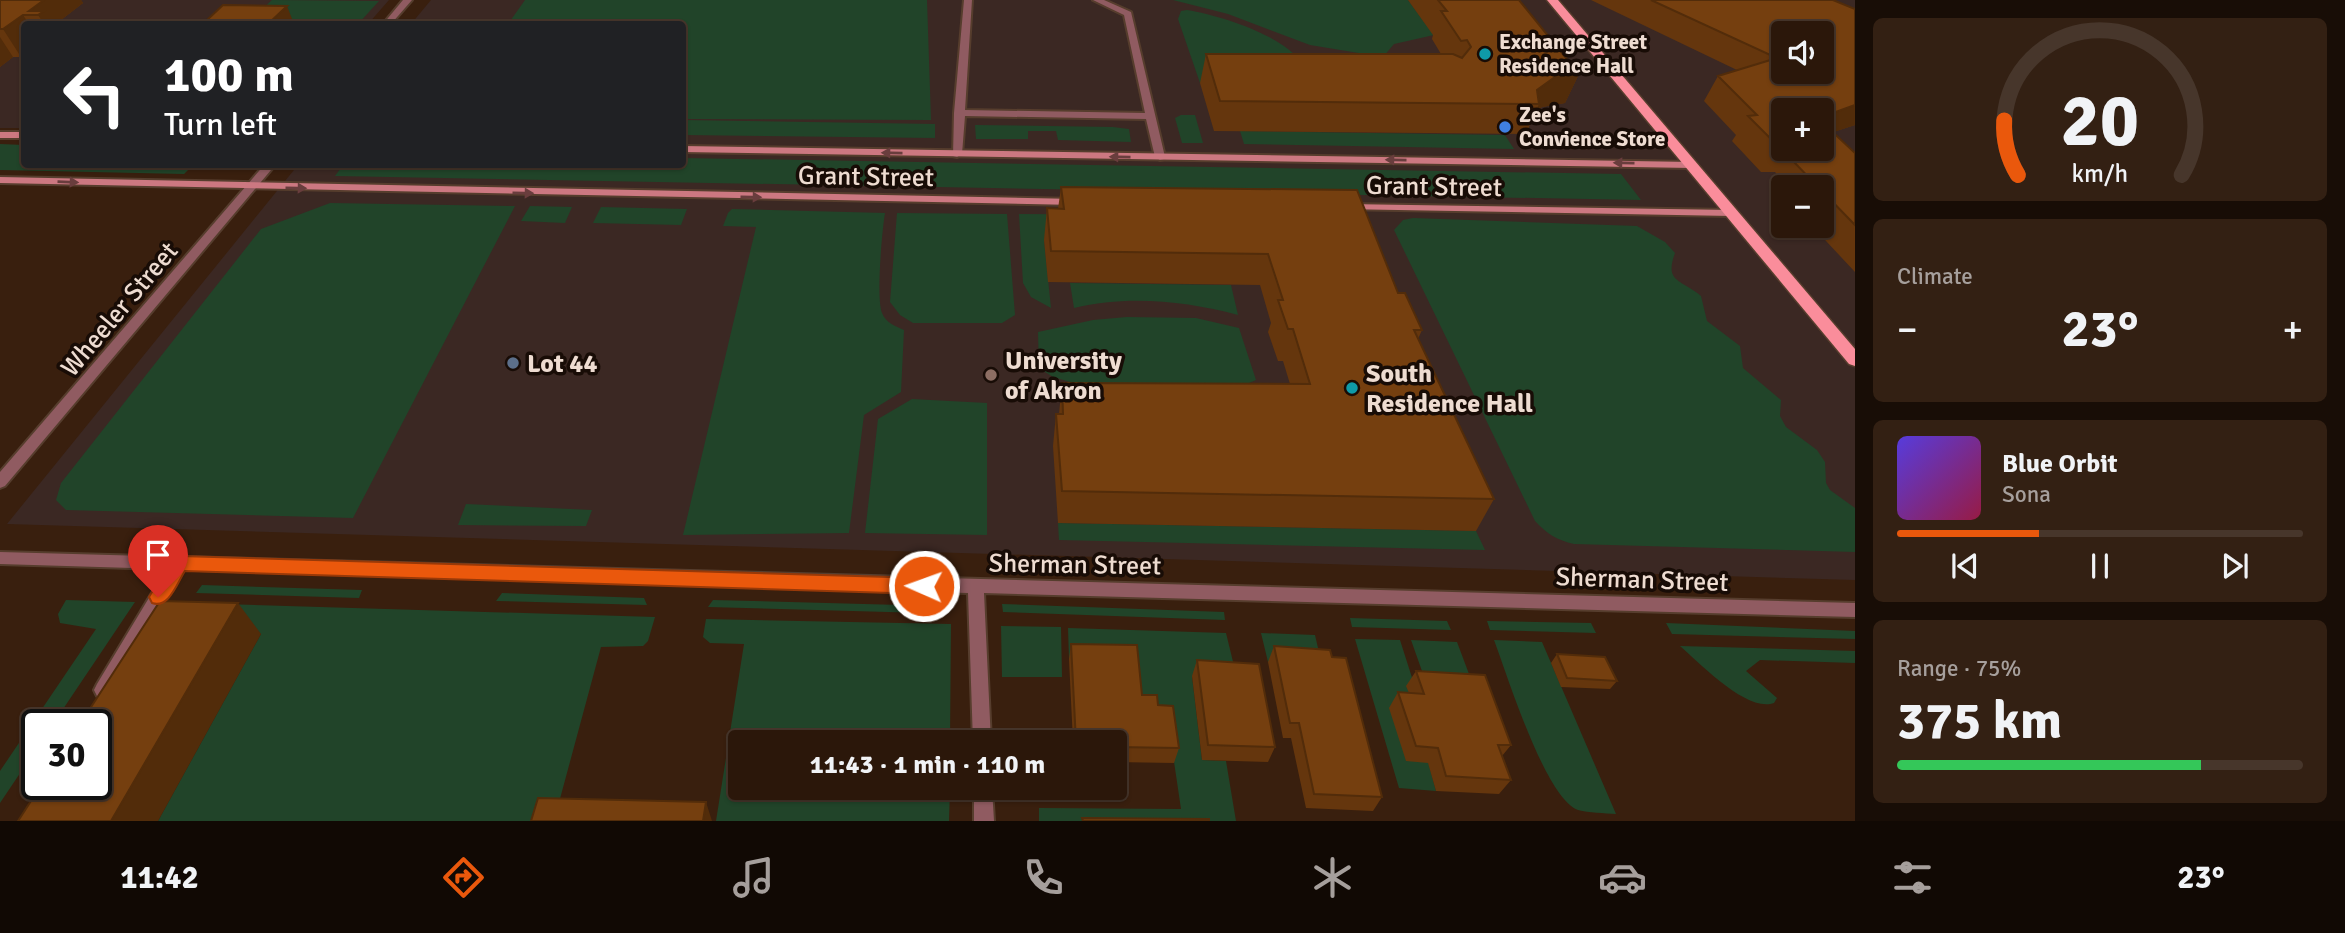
<!DOCTYPE html>
<meta charset="utf-8">
<style>
body{margin:0;font-family:Signika,sans-serif;background:#332013;color:#f1f3f6;height:100vh;display:flex;flex-direction:column;font-size:26px;white-space:nowrap}
*{box-sizing:border-box;margin:0}
p{font-size:23px;color:#a69f9c}
.icon{flex:none;width:38px;height:38px;fill:none;stroke:currentColor;stroke-width:2;stroke-linecap:round;stroke-linejoin:round}
.map{position:relative;flex:1;overflow:hidden}
.details{display:flex;flex-direction:column;gap:18px;padding:18px;background:#180d06;width:490px}
.details>*{flex:none}
.hud{position:absolute;left:21px;top:21px;width:665px;height:147px;border-radius:7px;box-shadow:0 2px 5px #0004,0 0 0 2px #47362b;background:#202124;color:#fff;overflow:hidden}
.controls{position:absolute;left:1771px;top:21px;display:grid;gap:14px}
.controls a{display:grid;place-items:center;width:63px;height:63px;border-radius:7px;background:#2b170a;box-shadow:0 2px 5px #0004,0 0 0 2px #47362b;font-size:35px}
.speed{position:absolute;left:21px;top:709px;display:flex;gap:14px;font-size:35px;font-weight:700;text-align:center}
.speed>*{display:grid;place-content:center;width:91px;height:91px;border-radius:50%;background:#2b170a;box-shadow:0 2px 5px #0004,0 0 0 2px #47362b;line-height:1}
.speed .limit{border:4px solid #111;border-radius:10px;background:#fff;color:#111}
.pin{position:absolute;display:grid;place-items:center;width:60px;height:60px;color:#fff;margin:-72px -30px;border-radius:50% 50% 50% 0;rotate:-45deg;box-shadow:0 0 7px #0007}
.pin .icon{rotate:45deg}
.me{position:absolute;width:77px;margin:-38px;rotate:272deg;stroke-linejoin:round;filter:drop-shadow(0 0 5px #0008)}
.turn{display:flex;align-items:center;gap:24px;height:147px;padding:0 28px;font-size:32px}
.turn .icon{width:91px;height:91px;stroke-width:2.5}
.turn b{display:block;font-size:49px;line-height:60px}
.big{font-size:52px;font-weight:800;line-height:1.1}
.details .tile{flex:1;display:flex;flex-direction:column;justify-content:center;gap:10px;min-width:0;padding:0 24px;border-radius:10px;background:#332013}
.details .dial{align-items:center;gap:0}
.dial svg{height:182px;overflow:visible;fill:none;stroke:#47362b;stroke-width:7;stroke-linecap:round;text-anchor:middle}
.dial text{fill:#f1f3f6;stroke:none}
.song{display:flex;align-items:center;gap:21px}
.cover{width:84px;height:84px;border-radius:10px;background:linear-gradient(135deg,hsl(250 70% 55%),hsl(340 70% 35%))}
.played{height:7px;border-radius:4px;background:linear-gradient(90deg,#ea580c 35%,#47362b 35%)}
.keys{display:flex;justify-content:space-around;direction:ltr}
.heat{display:flex;justify-content:space-between;align-items:center;font-size:38px;direction:ltr}
.charge{height:10px;border-radius:5px;background:linear-gradient(90deg,#34c759 75%,#47362b 0)}
.trip{position:absolute;left:728px;top:730px;width:399px;height:70px;border-radius:7px;background:#2b170a;box-shadow:0 2px 5px #0004,0 0 0 2px #47362b;font-weight:800;line-height:70px;text-align:center}
.menu{display:flex;height:112px;justify-content:space-around;align-items:center;background:#110904;color:#a69f9c}
.menu .icon{width:49px;height:49px}
.menu .selected{color:#ea580c}
.menu b{font-size:32px;color:#f1f3f6}
main{display:flex;flex:1;min-height:0}
.map>svg:first-child{display:block}
.commercial{fill:#3b2823;fill-rule:evenodd}
.green{fill:#214429}
.lines{fill:none;stroke-linecap:round;stroke-linejoin:round}
.lane-casing{stroke:#563d2d;stroke-width:4}
.street-casing{stroke:#563d2d;stroke-width:4}
.secondary-casing{stroke:#563d2d;stroke-width:4}
.primary-casing{stroke:#563d2d;stroke-width:3}
.lane{fill:#905b61;fill-rule:evenodd}
.street{fill:#905b61;fill-rule:evenodd}
.secondary{fill:#cc7881;fill-rule:evenodd}
.primary{fill:#fa8d9b;fill-rule:evenodd}
.wall{fill:#65360d;fill-rule:evenodd}
.shaded-wall{fill:#522c0a}
.building{fill:#753f0f;stroke:#522c0a;stroke-width:2;fill-rule:evenodd}
.oneway{fill:#693d3d}
.route{fill:#ea580c;stroke:#983908;stroke-width:2}
.culture-dot{fill:#0f9aa8;stroke:#180c06;stroke-width:2.5}
.shop-dot{fill:#3f7fe0;stroke:#180c06;stroke-width:2.5}
.service-dot{fill:#5c6f8a;stroke:#180c06;stroke-width:2.5}
.education-dot{fill:#8d6e63;stroke:#180c06;stroke-width:2.5}
.labels{text-anchor:middle;stroke-width:7;stroke-linejoin:round;paint-order:stroke}
.far-poi-label{font-size:21px;font-weight:bold;fill:#eedcd1;stroke:#180c06;text-anchor:start}
.street-label{font-size:26px;fill:#eedcd1;stroke:#180c06}
.poi-label{font-size:26px;font-weight:bold;fill:#eedcd1;stroke:#180c06;text-anchor:start}
</style>
<main>
<div class="map">
<svg width="1855" height="821" viewBox="0 0 1855 821">
<rect width="100%" height="100%" fill="#391f0e"/>
<path class="commercial" d="M0,0h389l-21,24h-344v104h-24z
M431,0h1424v580l-1848,-56 291,-359 384,-1v-140h-271zM1783,33h39v39h-39zM1783,110h39v39h-39zM1783,187h39v39h-39z"/>
<path class="green" d="M272,0l107,1 -21,23h-112z
M525,0h402l4,120 -248,-1 -1,-95h-174z
M1173,0h235l26,35 -40,9 -11,13 -73,-12 -82,-31z
M1187,10c31,5 84,22 107,44l-94,29 -22,-64 3,-8z
M1181,115h14l8,28h-21l-7,-25z
M683,120l252,4v14l-252,-3z
M975,125l138,2 16,2 2,13 -73,-2 -2,-9h-28v8h-52z
M1240,131l265,4 9,14 -270,-5z
M0,144l24,1v19l169,1 -9,9 -184,-4z
M683,158l938,16 20,26 -1306,-24 8,-11 339,-1z
M330,203l185,3 -162,312 -287,-8 -10,-10 5,-17 200,-254z
M530,206l42,1 -7,16 -44,-2z
M601,207l86,2 -6,16 -88,-2z
M732,209l153,4c-3,18 -9,85 -3,100 4,10 13,13 22,17l-3,62 -37,23 -15,118 -166,2 73,-308 -33,-1 5,-13z
M897,213l110,1 8,101 -13,8h-89l-13,-8 -10,-13z
M1019,214l326,2 -301,24 7,68 -20,-11 -8,-14z
M1413,218l224,8 28,16 10,11c-11,30 6,26 26,43l6,25 33,25 3,22 38,32 -1,16 6,11 31,23 8,12 1,21 4,7 25,18v44l-281,-8c-17,-4 -27,-10 -39,-23l-141,-291 9,-10z
M1070,283l161,2 7,30c-53,-14 -110,-20 -164,-7z
M1127,317l69,1 43,10 17,52 -14,6 -151,2 -38,-11 -14,-9 -1,-36 55,-12z
M912,399l75,4v132l-122,-2 13,-114z
M466,504l126,6 -6,16 -128,-1z
M1058,523l418,8 9,19 -426,-10z
M202,585l160,5 -3,8 -163,-5z
M502,593l142,5 3,7 -151,-4z
M66,600l69,2 -82,122h-16v24l-37,55v-32l96,-142 -36,-6 -2,-9z
M713,600l225,6 10,5 -24,2 -216,-6z
M222,604l433,13 -7,24 -5,5 -42,1 -47,174h-396l103,-187z
M1002,604l222,8 1,8 -222,-8z
M1350,618l97,3 4,9 -99,-3z
M706,619l245,5 -1,118h-210v46h210l-1,33h-233l28,-177 -34,-1 -7,-6z
M1487,621l104,2 5,10 -106,-3z
M1666,623l189,8v8l-183,-5z
M1001,626l60,1 1,50h-60z
M1068,628l158,5 11,45 -45,-2 10,84 24,1 10,60h-197v-13l142,1 -13,-88 -99,-62z
M1261,633l54,2 7,30 -54,-3z
M1355,639l45,1 15,47 -1,22 22,82 -37,-3z
M1411,640l46,2 18,48 -47,-2z
M1494,640l48,2 74,172c-12,-1 -27,-1 -38,-4 -33,-12 -71,-136 -84,-170z
M1680,646l175,5v12l-95,-3 -14,11 31,27 -3,5c-27,10 -74,-40 -94,-57z"/>
<g class="lines">
<defs>
<path id="lane" d="M964,0h8l-7,110 180,3 -21,-98 -31,-15h11l27,12 34,145 -1,2 -4,1 -5,-3 -9,-38 -181,-3 -3,38 -5,3 -4,-1 1,-43z
M179,557l6,1 2,5 -78,133 -6,2 -6,-2 -3,-6 3,-6 76,-126z"/>
<path id="street" d="M403,0h9l-21,24h-8z
M265,164h11l-271,322 -5,2v-16z
M0,552l1855,51v14l-871,-24 7,149h-18l-5,-149 -968,-29z
M974,788h18l2,33h-20z"/>
<path id="secondary" d="M0,132h24v6h-24z
M682,146l1010,16 5,3 -5,3 -1010,-16z
M0,177l1076,22 6,3 -6,3 -1076,-22z
M1345,204l387,6 6,3 -6,3 -391,-7 -2,-2z"/>
<path id="primary" d="M1547,0h11l297,349v17l-6,-2z"/>
</defs>
<use href="#lane" class="lane-casing"/>
<use href="#street" class="street-casing"/>
<use href="#secondary" class="secondary-casing"/>
<use href="#primary" class="primary-casing"/>
<use href="#lane" class="lane"/>
<use href="#street" class="street"/>
<use href="#secondary" class="secondary"/>
<use href="#primary" class="primary"/>
</g>
<path class="wall" d="M0,0h81l2,3 -22,17 3,4h-40v31l-3,2h-8l-13,10z
M1408,0h111l60,74 -14,29 -23,4 -6,4 -10,23 -312,-3 -14,-48 6,-29h235l-9,-15 1,-4z
M1591,0h242l22,9v116l-22,7 22,21v119l-43,-46h10v-39h-39v8l-7,-8 5,-8 -6,-7h-14l-29,-31 4,-6 -32,-34 14,-25 19,-6zM1783,110l39,39h-39z
M1061,187l337,106 24,37 -4,9 76,160 -18,32 -418,-8 -5,-77 3,-32h3l3,-31 228,1 -7,-23h-5l-10,-29 3,-9 -11,-38 -212,-3 -4,-42 3,-32 11,1z
M1071,644l87,61 21,43 -5,15 -59,-1v-20h-42l-4,-83z
M1274,646l108,151 -9,14 -67,-3 -15,-70h-8l-15,-76z
M1557,654l60,27 -7,8 -49,-2 -10,-24z
M1197,660l78,87 -7,15 -66,-2 -10,-84z
M1416,671l95,74 -9,11 9,24 -12,14 -63,-3 -8,-28 -22,-2 -17,-53 9,-16 11,1 -3,-7z"/>
<path class="shaded-wall" d="M41,0h40l2,3 -22,17 3,4h-20l-6,-9 -9,-4z
M287,6l7,18h-26z
M23,15l6,9h-5v31l-3,2 -18,-28z
M0,37l13,20 -13,10z
M1579,74l-14,29 -23,4 -6,4 3,-7 -2,-14 18,-13z
M1855,105v20l-33,11v-19z
M238,603l23,31 -103,187h-47z
M706,802l6,19h-9z"/>
<path class="building" d="M0,0h44l-15,11h15l-6,4h-15l-20,14h-3z
M1438,0h81l60,74 -24,3 -18,13 2,14 -319,-3 -14,-47h247l9,4 9,-11 -4,-7 -6,1 -20,-30h6z
M1651,0h182l22,9v96l-33,12v-7h-39v36h-5l-30,-30 9,-1 -39,-39 59,-18zM1783,33h39v39h-39z
M223,5l64,1 -19,18h-87l5,-4 20,1z
M1822,122l33,31v72l-33,-34v-4h-4l-25,-26h13l-13,-12h29z
M1061,187l296,3 41,103h7l17,37h-8l80,169 -432,-8 -6,-77h7l-1,-31 248,1 -17,-55h-5l-10,-29h5l-15,-46 -217,-3 -4,-43 17,1z
M160,601l78,2 -127,218h-93l24,-37h54v-60h-16z
M1071,644l66,1 5,50h15l1,10 15,1 6,42 -64,-1v-5h-39z
M1274,646l56,4 2,7 14,1 36,139 -68,-3 -15,-71h-9z
M1557,654l48,3 12,24 -50,-3z
M1197,660l62,4 16,83 -67,-2z
M1416,671l69,4 26,70h-13l13,35 -65,-4 -8,-28 -22,-2 -18,-54 26,2z
M538,798l168,4 -3,19h-172z
M1082,818l127,1v2h-126z"/>
<defs><path id="oneway-solid" d="M-6-.8H1V-3.2L6.5 0L1 3.2V.8H-6Z" transform="scale(1.75)"/></defs>
<g class="oneway">
<use href="#oneway-solid" transform="translate(892 153) rotate(-179)"/>
<use href="#oneway-solid" transform="translate(1120 157) rotate(-179)"/>
<use href="#oneway-solid" transform="translate(1396 160) rotate(-179)"/>
<use href="#oneway-solid" transform="translate(1624 163) rotate(-179)"/>
<use href="#oneway-solid" transform="translate(68 182) rotate(2)"/>
<use href="#oneway-solid" transform="translate(296 188) rotate(1)"/>
<use href="#oneway-solid" transform="translate(523 193) rotate(1)"/>
<use href="#oneway-solid" transform="translate(751 197) rotate(1)"/>
</g>
<path class="route" d="M180,556l744,22 7,3 3,5 -3,5 -7,3 -739,-23c-8,12 -16,38 -33,32l-3,-6 3,-5 21,-34z"/>
<g class="culture-dot">
<circle cx="1485" cy="54" r="7"/>
<circle cx="1352" cy="388" r="7"/>
</g>
<circle class="shop-dot" cx="1505" cy="127" r="7"/>
<circle class="service-dot" cx="513" cy="363" r="7"/>
<circle class="education-dot" cx="991" cy="375" r="7"/>
<g class="labels">
<g class="far-poi-label">
<text x="1499" y="49">Exchange Street<tspan x="1499" dy="24">Residence Hall</tspan></text>
<text x="1519" y="122">Zee's<tspan x="1519" dy="24">Convience Store</tspan></text>
</g>
<g class="street-label">
<text transform="translate(866 176) rotate(1)" y="9">Grant Street</text>
<text transform="translate(1434 186) rotate(1)" y="9">Grant Street</text>
<text transform="translate(119 309) rotate(-50)" y="9">Wheeler Street</text>
<text transform="translate(1075 564) rotate(1)" y="9">Sherman Street</text>
<text transform="translate(1642 579) rotate(2)" y="9">Sherman Street</text>
</g>
<g class="poi-label">
<text x="1005" y="369">University<tspan x="1005" dy="30">of Akron</tspan></text>
<text x="527" y="372">Lot 44</text>
<text x="1366" y="382">South<tspan x="1366" dy="30">Residence Hall</tspan></text>
</g>
</g>
</svg>
<div class="controls">
<a><svg class="icon" aria-label="sound" viewBox="0 0 24 24"><path d="M4 9h4l5-4v14l-5-4H4zM17 9q2 3 0 6"/></svg></a>
<a>+</a>
<a>−</a>
</div>
<div class="speed"><div class="limit">30</div></div>
<div class="pin" style="left:158px;top:597px;background:#d93025"><svg class="icon" aria-label="arrive" viewBox="0 0 24 24"><path d="M6 21V4h12l-3 4 3 4H6"/></svg></div>
<svg class="me" style="left:924px;top:586px" viewBox="-20 -20 40 40"><circle r="17" fill="#ea580c" stroke="#fff" stroke-width="3"/><path d="M0-11L8 9 0 5-8 9z" fill="#fff"/></svg>
<div class="trip">11:43 · 1 min · 110 m</div>
<div class="hud">
<div class="turn"><svg class="icon" aria-label="left" viewBox="0 0 24 24"><path d="M17 20v-9H6M10 6l-5 5 5 5"/></svg><div><b>100 m</b>Turn left</div></div>
</div>
</div>
<section class="details">
<div class="tile dial"><svg viewBox="0 0 100 80">
<path d="M14 69A42 42 0 1 1 86 69"/>
<path d="M14 69A42 42 0 0 1 8 45" stroke="#ea580c"/>
<text x="50" y="56" font-size="32" font-weight="700">20</text>
<text x="50" y="72" font-size="11">km/h</text>
</svg></div>
<div class="tile"><p>Climate</p>
<div class="heat"><a>−</a><b class="big">23°</b><a>+</a></div>
</div>
<div class="tile">
<div class="song"><i class="cover"></i><div><b>Blue Orbit</b><p>Sona</p></div></div>
<div class="played"></div>
<div class="keys"><svg class="icon" aria-label="previous" viewBox="0 0 24 24"><path d="M18 5L8 12l10 7zM5 5v14"/></svg><svg class="icon" aria-label="pause" viewBox="0 0 24 24"><path d="M8 5v14M16 5v14"/></svg><svg class="icon" aria-label="next" viewBox="0 0 24 24"><path d="M6 5l10 7-10 7zM19 5v14"/></svg></div>
</div>
<div class="tile"><p>Range · 75%</p><b class="big">375 km</b><div class="charge"></div></div>
</section>
</main>
<nav class="menu">
<b>11:42</b>
<svg class="icon selected" aria-label="directions" viewBox="0 0 24 24"><path d="M12 3l9 9-9 9-9-9zM9 14v-3h6M13 9l2 2-2 2"/></svg>
<svg class="icon" aria-label="music" viewBox="0 0 24 24"><path d="M9 18V5l10-2v13"/><circle cx="6" cy="18" r="3"/><circle cx="16" cy="16" r="3"/></svg>
<svg class="icon" aria-label="phone" viewBox="0 0 24 24"><path d="M5 4h4l2 5-3 2q2 4 5 5l2-3 5 2v4C11 20 4 13 5 4z"/></svg>
<svg class="icon" aria-label="climate" viewBox="0 0 24 24"><path d="M12 3v18M4 7l16 10M4 17L20 7"/></svg>
<svg class="icon" aria-label="car" viewBox="0 0 24 24"><path d="M5 17H2v-5l4-1 3-4h7l3 4 3 1v5h-3M9 17h6M6 11h13"/><circle cx="7" cy="17" r="2"/><circle cx="17" cy="17" r="2"/></svg>
<svg class="icon" aria-label="filters" viewBox="0 0 24 24"><path d="M4 7h16M4 17h16"/><circle cx="9" cy="7" r="2"/><circle cx="15" cy="17" r="2"/></svg>
<b>23°</b>
</nav>
